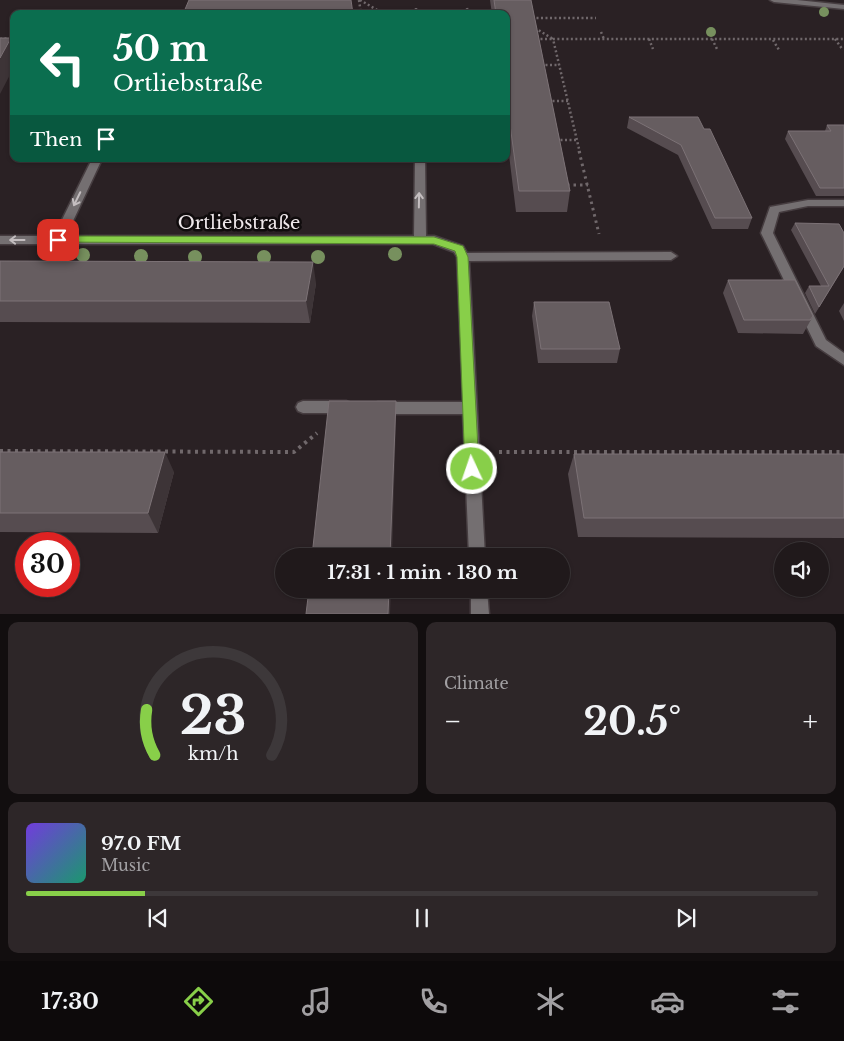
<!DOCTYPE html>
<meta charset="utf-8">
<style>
body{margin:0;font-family:"Libre Baskerville",serif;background:#2d2628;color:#f1f3f6;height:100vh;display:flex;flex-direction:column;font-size:19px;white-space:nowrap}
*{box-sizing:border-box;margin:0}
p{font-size:16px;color:#a2a0a3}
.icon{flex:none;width:28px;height:28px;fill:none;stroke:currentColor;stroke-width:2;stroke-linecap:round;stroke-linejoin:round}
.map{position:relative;height:614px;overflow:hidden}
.sheet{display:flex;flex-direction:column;gap:8px;padding:8px;background:#120e0f;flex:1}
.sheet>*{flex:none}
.banner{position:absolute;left:10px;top:10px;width:500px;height:152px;border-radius:10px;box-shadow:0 1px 4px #0004,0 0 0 1px #3d383a;background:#0b6e4f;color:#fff;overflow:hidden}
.tools{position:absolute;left:774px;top:542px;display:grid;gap:10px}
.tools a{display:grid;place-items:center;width:55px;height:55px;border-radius:50%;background:#20191b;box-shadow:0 1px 4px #0004,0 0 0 1px #3d383a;font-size:25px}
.speed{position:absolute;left:15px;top:532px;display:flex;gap:10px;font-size:25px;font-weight:700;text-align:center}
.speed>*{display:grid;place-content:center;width:65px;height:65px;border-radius:50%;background:#20191b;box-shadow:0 1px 4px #0004,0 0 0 1px #3d383a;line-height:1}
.speed .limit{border:8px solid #d22;background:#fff;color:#111}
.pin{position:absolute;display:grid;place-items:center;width:42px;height:42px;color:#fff;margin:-21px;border-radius:10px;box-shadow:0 2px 8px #0006}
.me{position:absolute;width:55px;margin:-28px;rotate:357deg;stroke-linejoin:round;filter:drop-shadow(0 0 4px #0008)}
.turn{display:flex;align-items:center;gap:18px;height:105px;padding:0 20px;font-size:22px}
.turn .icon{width:65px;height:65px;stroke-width:2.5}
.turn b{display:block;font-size:35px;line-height:42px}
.then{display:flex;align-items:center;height:48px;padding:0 20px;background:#0003;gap:10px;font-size:19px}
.big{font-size:38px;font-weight:700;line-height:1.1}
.sheet .widget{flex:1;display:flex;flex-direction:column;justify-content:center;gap:8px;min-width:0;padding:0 18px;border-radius:10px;background:#2d2628}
.sheet .dial{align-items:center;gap:0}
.dial svg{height:130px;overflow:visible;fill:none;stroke:#3d383a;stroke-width:7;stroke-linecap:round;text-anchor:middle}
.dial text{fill:#f1f3f6;stroke:none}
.song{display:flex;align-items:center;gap:15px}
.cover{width:60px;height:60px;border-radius:8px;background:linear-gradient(135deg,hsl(260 70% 55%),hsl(160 70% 35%))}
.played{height:5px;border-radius:2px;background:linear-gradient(90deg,#88cf49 15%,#3d383a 15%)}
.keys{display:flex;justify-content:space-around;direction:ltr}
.heat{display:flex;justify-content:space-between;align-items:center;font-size:28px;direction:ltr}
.sheet .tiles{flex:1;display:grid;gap:8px;grid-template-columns:1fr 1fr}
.widget:last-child{grid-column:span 2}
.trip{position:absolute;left:275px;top:548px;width:295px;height:50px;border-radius:25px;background:#20191b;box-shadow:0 1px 4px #0004,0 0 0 1px #3d383a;font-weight:700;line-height:50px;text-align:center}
.tab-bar{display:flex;height:80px;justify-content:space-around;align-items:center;background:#0d0a0b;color:#a2a0a3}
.tab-bar .icon{width:35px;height:35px}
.tab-bar .selected{color:#88cf49}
.tab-bar b{font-size:22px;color:#f1f3f6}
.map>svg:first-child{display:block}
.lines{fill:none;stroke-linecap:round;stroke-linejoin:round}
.minor-casing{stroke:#463d40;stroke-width:3}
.path-far2{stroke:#70686b;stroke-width:2.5;stroke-dasharray:2 2.5;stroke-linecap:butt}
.path-far1{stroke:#70686b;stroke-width:3;stroke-dasharray:2.5 4;stroke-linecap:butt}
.path{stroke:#70686b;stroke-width:4;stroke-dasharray:3 4.5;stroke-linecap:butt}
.minor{fill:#746f71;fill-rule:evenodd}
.tree{fill:#77905e}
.wall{fill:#564c50}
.shaded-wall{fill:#3d3437}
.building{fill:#665d60;stroke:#7c7276}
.oneway{stroke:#c4bec0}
.route{fill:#88cf49;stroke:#58872f}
.labels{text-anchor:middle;stroke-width:5;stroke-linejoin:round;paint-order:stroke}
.street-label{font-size:18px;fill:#efe8eb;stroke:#100c0d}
</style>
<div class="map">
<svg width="844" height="614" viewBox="0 0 844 614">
<rect width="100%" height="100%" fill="#2a2124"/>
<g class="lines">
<defs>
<path id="minor" d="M770,0h27l47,5v4l-70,-7z
M92,159h10l-36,77h348l1,-77h10l1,77h8l29,10 4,7 204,-1 6,4 -6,4 -202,1 16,295h-16l-6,-142h-85l-5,-2 -2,-4 2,-4 5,-2h85l-6,-145 -3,-5 -21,-8h-433v-8h54z
M808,200h36v6h-36l-29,6 -6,21 53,107 18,13v12l-28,-19 -55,-113 9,-26z
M303,401h43l5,2 2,4 -2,4 -5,2h-43l-5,-2 -2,-4 2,-4z
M471,589h16l2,25h-18z"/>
</defs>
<use href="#minor" class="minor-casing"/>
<path class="path-far2" d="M359,0l2,14
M360,0l24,14
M416,8v6
M467,8l1,6
M532,18h64
M535,28l18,11
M601,32l3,7
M0,39l14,-1
M536,39h16
M649,39l4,10
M712,39l5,10
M835,39l8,11
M773,40l6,10
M541,65h18
M548,101h20
M556,140h21
M580,153l-27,-114h291"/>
<path class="path-far1" d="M579,151l20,83
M567,185h21"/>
<path class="path" d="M0,451l294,1 23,-19
M499,452h345"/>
<use href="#minor" class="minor"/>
</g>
<g class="tree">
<circle cx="824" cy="12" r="5"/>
<circle cx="711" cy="32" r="5"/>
<circle cx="395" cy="254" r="7"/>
<circle cx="83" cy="255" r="7"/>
<circle cx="141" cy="256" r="7"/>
<circle cx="195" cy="257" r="7"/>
<circle cx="264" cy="257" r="7"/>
<circle cx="318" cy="257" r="7"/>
</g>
<path class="wall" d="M490,0h41l39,191 -3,21h-51l-10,-82v-116h-14z
M629,117l75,12 48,89 -4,11h-36l-34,-74 -51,-27z
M827,125h17v71h-28l-31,-57 3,-8h37z
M795,223l49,10v34l-29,47 -10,-21 4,-7h12l-30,-56z
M0,261l316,22 -6,40 -310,-1z
M728,280l85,36 -10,18 -65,-1 -15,-40z
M534,302l86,47 -3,14h-79l-6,-47z
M844,303v18l-5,-10z
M0,452l174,20 -16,61 -158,-1z
M574,454h270v84l-266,-1 -10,-63z"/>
<path class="shaded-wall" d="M11,38l3,8v21l-14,27v-36z
M313,262l3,21 -6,40 -4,-22z
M396,401v21l-4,134h-2z
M165,452l9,20 -16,61 -10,-20z
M389,589h2l-1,25h-2z"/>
<path class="building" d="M189,0h162l2,14h-170z
M494,0h37l39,191h-51l-13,-96v-81h-10z
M0,38h11l-11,20z
M629,117h69l6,12h6l42,89h-37l-34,-73z
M827,125h17v63h-24l-32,-57h43z
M795,223l44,1 5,9v33l-25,41 -10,-21h20z
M0,261l313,1 -7,39h-306z
M728,280h67l18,36 -3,4h-66z
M534,302h75l11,47h-79z
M329,401h67l-6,155h-78z
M0,452h165l-17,61h-148z
M574,454h270v64h-260z
M309,589h80l-1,25h-82z"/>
<defs><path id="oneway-shaft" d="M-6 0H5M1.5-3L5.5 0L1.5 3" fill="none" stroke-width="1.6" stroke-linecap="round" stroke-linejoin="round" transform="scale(1.25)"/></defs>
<g class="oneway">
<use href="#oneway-shaft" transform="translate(77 199) rotate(116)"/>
<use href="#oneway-shaft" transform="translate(419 200) rotate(-89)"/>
<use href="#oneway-shaft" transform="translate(17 240) rotate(-180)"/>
</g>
<path class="route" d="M58,236l376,1 29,9 5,11 11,212 -2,4 -5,2 -5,-2 -2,-4 -8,-212 -2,-6 -21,-7 -380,-2 -2,-2 2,-3z"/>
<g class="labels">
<g class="street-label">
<text x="239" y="229">Ortliebstraße</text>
</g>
</g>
</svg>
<div class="tools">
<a><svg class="icon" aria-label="sound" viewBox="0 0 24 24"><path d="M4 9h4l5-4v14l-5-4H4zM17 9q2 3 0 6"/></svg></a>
</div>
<div class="speed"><div class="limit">30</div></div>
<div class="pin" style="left:58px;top:240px;background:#d93025"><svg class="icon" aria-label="arrive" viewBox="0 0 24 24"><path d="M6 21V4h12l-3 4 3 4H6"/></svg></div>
<svg class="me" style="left:472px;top:469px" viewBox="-20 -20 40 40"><circle r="17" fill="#88cf49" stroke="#fff" stroke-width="3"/><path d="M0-11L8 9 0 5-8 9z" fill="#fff"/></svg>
<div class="trip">17:31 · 1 min · 130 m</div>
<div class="banner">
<div class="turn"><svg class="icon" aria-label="left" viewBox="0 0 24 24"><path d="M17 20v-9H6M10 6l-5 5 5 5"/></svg><div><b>50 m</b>Ortliebstraße</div></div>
<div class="then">Then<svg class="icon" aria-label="arrive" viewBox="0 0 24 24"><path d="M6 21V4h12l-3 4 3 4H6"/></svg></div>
</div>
</div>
<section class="sheet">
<div class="tiles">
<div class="widget dial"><svg viewBox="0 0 100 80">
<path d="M14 69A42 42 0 1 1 86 69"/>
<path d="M14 69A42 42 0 0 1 9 41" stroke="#88cf49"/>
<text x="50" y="56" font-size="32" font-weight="700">23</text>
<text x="50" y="72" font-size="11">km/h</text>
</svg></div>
<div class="widget"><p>Climate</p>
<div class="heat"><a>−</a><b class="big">20.5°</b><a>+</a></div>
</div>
<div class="widget">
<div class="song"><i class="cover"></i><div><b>97.0 FM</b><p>Music</p></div></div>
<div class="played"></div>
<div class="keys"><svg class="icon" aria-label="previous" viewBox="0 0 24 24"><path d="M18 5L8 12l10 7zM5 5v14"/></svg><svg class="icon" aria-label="pause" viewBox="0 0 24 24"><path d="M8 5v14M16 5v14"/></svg><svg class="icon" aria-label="next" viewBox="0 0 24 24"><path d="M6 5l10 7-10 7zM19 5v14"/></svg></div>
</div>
</div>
</section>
<nav class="tab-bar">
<b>17:30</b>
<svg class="icon selected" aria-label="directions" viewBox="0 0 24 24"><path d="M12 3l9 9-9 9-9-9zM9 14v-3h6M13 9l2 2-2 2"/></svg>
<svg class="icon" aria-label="music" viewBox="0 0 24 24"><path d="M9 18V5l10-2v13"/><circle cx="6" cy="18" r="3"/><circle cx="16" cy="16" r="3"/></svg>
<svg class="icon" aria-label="phone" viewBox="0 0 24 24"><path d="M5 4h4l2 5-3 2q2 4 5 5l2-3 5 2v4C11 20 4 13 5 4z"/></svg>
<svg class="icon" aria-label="climate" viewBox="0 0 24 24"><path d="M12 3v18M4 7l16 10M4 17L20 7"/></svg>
<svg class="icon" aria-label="car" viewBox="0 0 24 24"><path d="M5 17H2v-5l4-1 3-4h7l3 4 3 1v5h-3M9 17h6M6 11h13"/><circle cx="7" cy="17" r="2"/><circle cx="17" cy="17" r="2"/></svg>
<svg class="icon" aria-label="filters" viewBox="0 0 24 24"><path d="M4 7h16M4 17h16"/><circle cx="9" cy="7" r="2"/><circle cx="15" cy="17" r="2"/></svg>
</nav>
